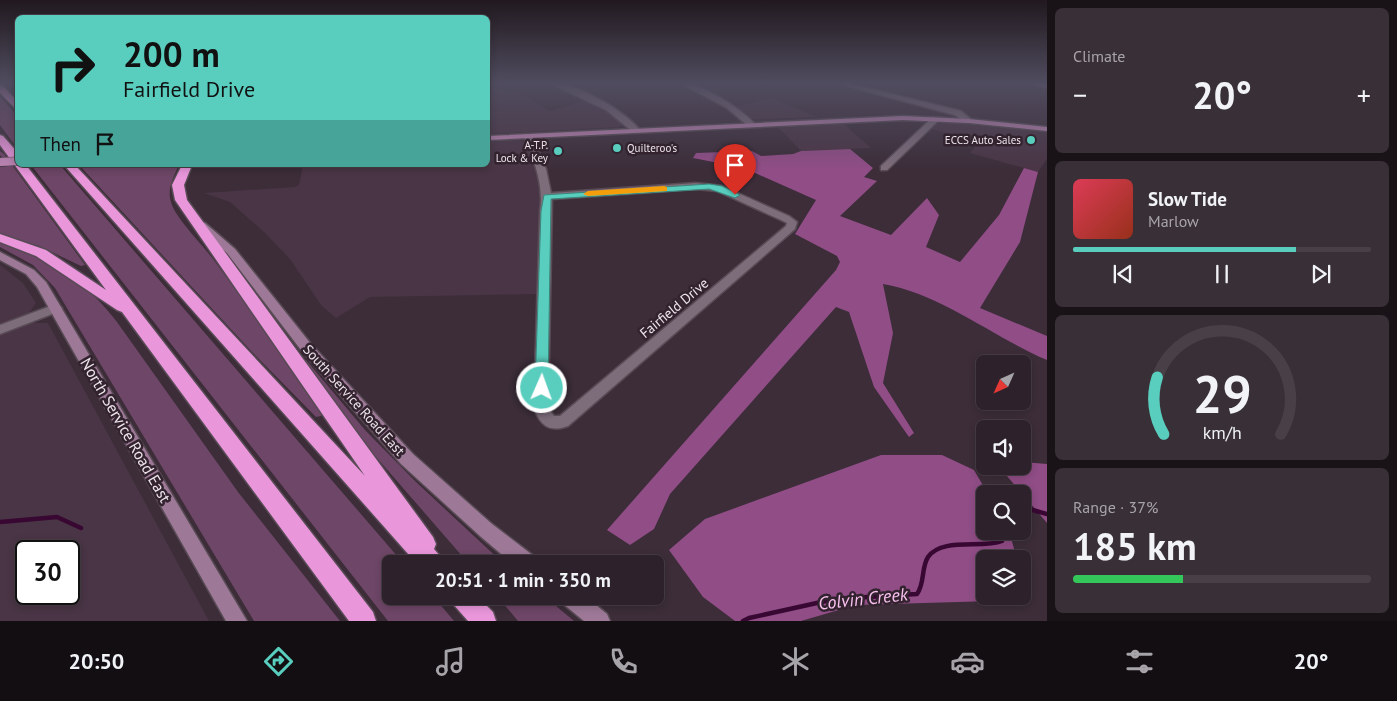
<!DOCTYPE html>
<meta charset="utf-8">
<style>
body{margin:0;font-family:"PT Sans",sans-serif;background:#392f37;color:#f1f3f6;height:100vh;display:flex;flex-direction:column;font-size:19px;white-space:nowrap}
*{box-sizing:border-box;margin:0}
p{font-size:16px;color:#a7a4a9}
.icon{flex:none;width:28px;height:28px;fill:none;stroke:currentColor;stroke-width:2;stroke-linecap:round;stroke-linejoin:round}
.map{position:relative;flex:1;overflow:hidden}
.panel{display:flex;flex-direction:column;gap:8px;padding:8px;background:#191318;width:350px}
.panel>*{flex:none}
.top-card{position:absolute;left:15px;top:15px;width:475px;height:152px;border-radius:8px;box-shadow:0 2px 8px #0003,0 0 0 1px #483f47;background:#59cebe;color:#111;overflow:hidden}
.needle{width:32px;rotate:225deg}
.controls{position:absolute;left:976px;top:355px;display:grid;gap:10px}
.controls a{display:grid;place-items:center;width:55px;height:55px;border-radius:8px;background:#2d222b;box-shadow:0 2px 8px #0003,0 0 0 1px #483f47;font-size:25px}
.speed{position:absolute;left:15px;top:540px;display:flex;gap:10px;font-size:25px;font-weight:700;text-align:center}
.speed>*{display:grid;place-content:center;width:65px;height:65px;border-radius:50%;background:#2d222b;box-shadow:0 2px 8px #0003,0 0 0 1px #483f47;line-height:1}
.speed .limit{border:2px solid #111;border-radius:8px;background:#fff;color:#111}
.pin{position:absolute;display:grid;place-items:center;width:42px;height:42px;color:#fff;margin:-51px -21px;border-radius:50% 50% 50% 0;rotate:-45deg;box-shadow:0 0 5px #0007}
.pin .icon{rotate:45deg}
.me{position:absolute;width:55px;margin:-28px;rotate:2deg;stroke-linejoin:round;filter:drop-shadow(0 0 4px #0008)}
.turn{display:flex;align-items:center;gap:18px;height:105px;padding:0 25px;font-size:22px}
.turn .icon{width:65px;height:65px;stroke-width:2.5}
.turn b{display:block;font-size:35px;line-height:42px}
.then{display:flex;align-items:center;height:48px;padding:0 25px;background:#0003;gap:10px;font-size:19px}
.big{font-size:38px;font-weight:700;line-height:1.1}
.panel .card{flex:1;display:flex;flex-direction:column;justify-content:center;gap:8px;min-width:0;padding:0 18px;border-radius:8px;background:#392f37}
.panel .dial{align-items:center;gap:0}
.dial svg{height:130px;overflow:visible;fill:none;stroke:#483f47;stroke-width:7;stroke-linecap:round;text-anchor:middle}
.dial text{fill:#f1f3f6;stroke:none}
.song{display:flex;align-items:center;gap:15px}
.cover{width:60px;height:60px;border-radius:8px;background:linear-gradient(135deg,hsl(350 70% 55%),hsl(10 70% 35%))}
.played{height:5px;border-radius:2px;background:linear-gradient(90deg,#59cebe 75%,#483f47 75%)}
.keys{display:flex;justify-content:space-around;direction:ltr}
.heat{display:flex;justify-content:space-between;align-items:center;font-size:28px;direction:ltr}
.charge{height:8px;border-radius:4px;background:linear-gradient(90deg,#34c759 37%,#483f47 0)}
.trip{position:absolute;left:382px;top:555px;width:282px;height:50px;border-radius:8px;background:#2d222b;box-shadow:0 2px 8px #0003,0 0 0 1px #483f47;font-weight:700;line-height:50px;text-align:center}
.menu{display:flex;height:80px;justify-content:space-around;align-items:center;background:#120e11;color:#a7a4a9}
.menu .icon{width:35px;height:35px}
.menu .active{color:#59cebe}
.menu b{font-size:22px;color:#f1f3f6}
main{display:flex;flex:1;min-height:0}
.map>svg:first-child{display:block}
.built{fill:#493545;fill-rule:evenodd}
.green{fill:#6e4667}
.forest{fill:#904d86}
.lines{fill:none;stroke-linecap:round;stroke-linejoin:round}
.stream{stroke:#380833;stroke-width:4.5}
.street-casing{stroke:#584b55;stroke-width:3}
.secondary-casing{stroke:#584b55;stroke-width:3}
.primary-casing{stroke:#584b55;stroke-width:3}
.highway-casing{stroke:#584b55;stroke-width:3}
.street{fill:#7d6c7a;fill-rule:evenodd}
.secondary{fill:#9d7997;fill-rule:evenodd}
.primary{fill:#be85b4;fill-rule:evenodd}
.highway{fill:#e996db;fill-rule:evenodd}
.primary-bridge-casing{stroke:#584b55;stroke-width:9;stroke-linecap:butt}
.primary-bridge{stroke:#be85b4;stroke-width:8}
.route{fill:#59cebe;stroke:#3a867c}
.slow{fill:#f59e0b}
.poi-dot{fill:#59cebe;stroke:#32232f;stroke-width:2}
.labels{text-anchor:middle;stroke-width:5;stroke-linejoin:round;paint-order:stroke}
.far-poi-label{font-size:11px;fill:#eee4ec;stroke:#32232f;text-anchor:end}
.street-label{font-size:14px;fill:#eee4ec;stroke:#32232f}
.near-street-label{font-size:16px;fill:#eee4ec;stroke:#32232f}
.near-water-label{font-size:18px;font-style:italic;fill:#fac1ef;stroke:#32232f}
</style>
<main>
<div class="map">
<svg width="1047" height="621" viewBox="0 0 1047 621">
<rect width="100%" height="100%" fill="#3c2d39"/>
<path class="built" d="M492,87l35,10 22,14 38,-11 36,21 2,3 -7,3 -130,7v-46z
M772,98l45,19 -62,2 -6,-2 -15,-10z
M843,123l28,25 -70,3 -24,-25z
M949,123l98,8v28l-9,13 -68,-19 9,-11 -48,-13 6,-5z
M516,139l10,4 11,22 3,17 -2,112 -168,3 -34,21 -15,-13 -31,-46 -26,-27 -34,-30 -26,-9 91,-6 4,-2 4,-20h185v-24z
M0,265l23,18 13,20 -7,10 -29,13z
M30,323h18l161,298h-209v-288zM26,551h43v43h-43z"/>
<path class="green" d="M0,96l17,20v32l-17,-23z
M0,151l4,3 81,111 -4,1 -42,-20 -39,-12v-67l8,-1 -8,-11z
M31,165h29l344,399h-13v32h42l21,25h-66z
M79,165h100c-6,13 -13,26 -7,40 6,16 33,42 44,58 37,49 70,101 105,151v2l-5,1 -63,-64z
M0,243c50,16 85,37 117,79l121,170 102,129h-86l-199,-333 -22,-23 -33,-18z
M306,360l59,70 50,51 89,83h-35l-99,-114 -67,-89z
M497,596h47l30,25h-56z"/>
<path class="forest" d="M850,149l23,19 -9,9 13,4 -37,35 51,19 36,-37 12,17 -13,32 34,15 39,-47 25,-47 14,4 -18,70 -40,66 67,28v24c-54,-23 -106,-66 -164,-76l10,49 -10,50 31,50 -5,4 -35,-50 -25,-75 -13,-5 -166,187 -16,35 -24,16 -23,-15 229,-260 4,-8 -3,-6 -42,-22 21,-34 -72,-32 -51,-10 3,-5 56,-2 9,5 32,-2 8,-3z
M881,455h61l32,15 14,24h-3v37h24l8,28h-32v37h37l1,-20 7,24 -174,5 -55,16h-66l-32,-24 -34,-47 36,-31z
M1023,462l24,2v59l-46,-54 4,-3h17z"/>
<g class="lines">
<path class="stream" d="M1022,507l25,7
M0,522l57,-5 24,11
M743,621l6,-3 86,-19 82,-5c8,-11 4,-26 11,-37 14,-20 54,-8 74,-16l2,-10"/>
<defs>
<path id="street" d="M547,82c27,0 76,27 93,48l-7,2 -27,-22z
M678,82c21,0 63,26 77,42l-7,2 -21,-18z
M788,82h9v1l-3,2z
M832,82h11l118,29 12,10 -7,2 -11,-8z
M933,117l7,2 -53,51h-6v-4z
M525,134l7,2 14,33 5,24 145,-10 26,3 67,30 8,6 -2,7 -227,197c-19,7 -28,-1 -34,-18l6,-197c4,-27 -6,-50 -16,-75zM696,189l21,2 64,29 6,3 -1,3 -226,190h-6l-6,-8 4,-209z
M56,304l6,4 -2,3 -60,23v-9z"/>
<path id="secondary" d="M1026,82l21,2v4l-20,-5z
M201,222l4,1 30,26 76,95 102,110 79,70 43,33 2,7h-24l-33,-28 -79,-72 -100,-114 -74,-97 -30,-26 -1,-2z
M0,252l34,18 12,12 201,339h-21l-189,-334 -11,-13 -26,-14z
M559,596h26l22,18 3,7h-26l-22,-18z"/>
<path id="primary" d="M903,116l66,3 78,8v4l-78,-8 -66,-3 -415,20v-4z"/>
<path id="highway" d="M0,85l3,1 15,16v9l-18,-18z
M0,135l3,1 15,17v12h8l347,447 3,9h-27l-227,-309 -5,-2 -81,-54 -36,-14v-8l46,16 60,40 -106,-145z
M64,165h11l290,311 -190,-276 -3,-15 10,-20h10l-8,20 3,15 246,337 3,7 -2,5 6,7 3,8h-26z
M449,596h28l16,16 3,9h-28l-15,-17z"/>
</defs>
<use href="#street" class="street-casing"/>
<use href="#secondary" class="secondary-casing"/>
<use href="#primary" class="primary-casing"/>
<use href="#highway" class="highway-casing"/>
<use href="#street" class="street"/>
<use href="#secondary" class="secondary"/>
<use href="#primary" class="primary"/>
<use href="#highway" class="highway"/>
<defs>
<path id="primary-bridge" d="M0,162l18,-1"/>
</defs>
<use href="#primary-bridge" class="primary-bridge-casing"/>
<use href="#primary-bridge" class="primary-bridge"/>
</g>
<linearGradient id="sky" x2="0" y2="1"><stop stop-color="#21191f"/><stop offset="0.49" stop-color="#504c5f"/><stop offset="1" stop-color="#504c5f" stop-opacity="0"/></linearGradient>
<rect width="1047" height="169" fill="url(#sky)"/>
<path class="route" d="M709,184l13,2 18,9 -5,3 -26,-9 -158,10 -3,189 -1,4h-10l-2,-4 6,-177 3,-16z"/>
<path class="slow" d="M664,186l3,1v4l-79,5 -5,-2 5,-3z"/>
<g class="poi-dot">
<circle cx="1031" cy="140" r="5"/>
<circle cx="617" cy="148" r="5"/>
<circle cx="558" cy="151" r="5"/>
</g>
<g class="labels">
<g class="far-poi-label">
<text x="1021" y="144">ECCS Auto Sales</text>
<text x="548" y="149">A-T.P.<tspan x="548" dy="13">Lock &amp; Key</tspan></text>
<text x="627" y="152" text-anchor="start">Quilteroo's</text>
</g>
<g class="street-label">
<text transform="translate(674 308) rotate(-40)" y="5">Fairfield Drive</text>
<text transform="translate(354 400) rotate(48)" y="5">South Service Road East</text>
</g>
<g class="near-street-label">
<text transform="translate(126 430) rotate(60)" y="6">North Service Road East</text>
</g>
<g class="near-water-label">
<text transform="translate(863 599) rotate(-6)" y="6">Colvin Creek</text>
</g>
</g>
</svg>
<div class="controls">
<a><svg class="needle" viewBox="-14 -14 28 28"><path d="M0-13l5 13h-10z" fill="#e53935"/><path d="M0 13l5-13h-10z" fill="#a7a4a9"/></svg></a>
<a><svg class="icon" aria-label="sound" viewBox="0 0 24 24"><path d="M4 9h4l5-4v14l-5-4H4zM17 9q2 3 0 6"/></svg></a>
<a><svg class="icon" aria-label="search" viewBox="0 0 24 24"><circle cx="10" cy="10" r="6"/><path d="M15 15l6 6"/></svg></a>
<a><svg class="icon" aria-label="layers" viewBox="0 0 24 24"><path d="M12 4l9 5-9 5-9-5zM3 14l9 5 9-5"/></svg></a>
</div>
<div class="speed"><div class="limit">30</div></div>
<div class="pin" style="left:735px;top:195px;background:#d93025"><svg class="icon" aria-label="arrive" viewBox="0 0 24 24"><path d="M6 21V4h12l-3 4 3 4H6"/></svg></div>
<svg class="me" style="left:542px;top:388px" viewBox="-20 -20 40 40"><circle r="17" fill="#59cebe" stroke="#fff" stroke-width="3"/><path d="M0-11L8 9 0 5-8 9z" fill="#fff"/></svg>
<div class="trip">20:51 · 1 min · 350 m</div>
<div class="top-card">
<div class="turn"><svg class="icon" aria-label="right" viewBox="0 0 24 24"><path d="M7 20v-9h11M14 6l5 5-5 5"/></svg><div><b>200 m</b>Fairfield Drive</div></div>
<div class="then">Then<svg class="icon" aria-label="arrive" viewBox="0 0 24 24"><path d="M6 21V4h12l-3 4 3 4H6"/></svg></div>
</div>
</div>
<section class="panel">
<div class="card"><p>Climate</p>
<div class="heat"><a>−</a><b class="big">20°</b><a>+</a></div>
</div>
<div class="card">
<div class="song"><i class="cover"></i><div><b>Slow Tide</b><p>Marlow</p></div></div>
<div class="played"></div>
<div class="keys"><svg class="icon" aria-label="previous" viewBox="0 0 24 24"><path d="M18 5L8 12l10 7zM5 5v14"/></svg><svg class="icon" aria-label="pause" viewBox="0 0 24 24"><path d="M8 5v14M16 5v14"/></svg><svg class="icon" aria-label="next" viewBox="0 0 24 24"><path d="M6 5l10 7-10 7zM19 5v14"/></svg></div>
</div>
<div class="card dial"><svg viewBox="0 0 100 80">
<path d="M14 69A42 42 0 1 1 86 69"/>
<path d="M14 69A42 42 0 0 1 10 34" stroke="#59cebe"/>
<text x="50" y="56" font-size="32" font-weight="700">29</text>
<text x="50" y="72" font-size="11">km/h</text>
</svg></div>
<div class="card"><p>Range · 37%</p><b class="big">185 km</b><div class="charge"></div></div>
</section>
</main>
<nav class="menu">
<b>20:50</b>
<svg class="icon active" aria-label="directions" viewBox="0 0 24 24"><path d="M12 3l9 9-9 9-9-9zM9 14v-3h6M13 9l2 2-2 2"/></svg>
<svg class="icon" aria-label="music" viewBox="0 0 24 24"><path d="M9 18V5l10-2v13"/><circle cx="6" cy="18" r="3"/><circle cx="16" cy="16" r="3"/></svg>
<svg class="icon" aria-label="phone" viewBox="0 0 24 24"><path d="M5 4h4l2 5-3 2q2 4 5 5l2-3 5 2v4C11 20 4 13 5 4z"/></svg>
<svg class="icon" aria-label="climate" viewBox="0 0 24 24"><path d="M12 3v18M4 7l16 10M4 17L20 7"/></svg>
<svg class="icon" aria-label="car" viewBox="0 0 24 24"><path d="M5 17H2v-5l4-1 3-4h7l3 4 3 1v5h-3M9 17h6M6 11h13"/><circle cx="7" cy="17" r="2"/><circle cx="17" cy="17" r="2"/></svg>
<svg class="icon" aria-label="filters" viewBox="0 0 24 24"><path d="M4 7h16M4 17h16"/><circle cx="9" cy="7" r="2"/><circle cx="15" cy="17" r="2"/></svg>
<b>20°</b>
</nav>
